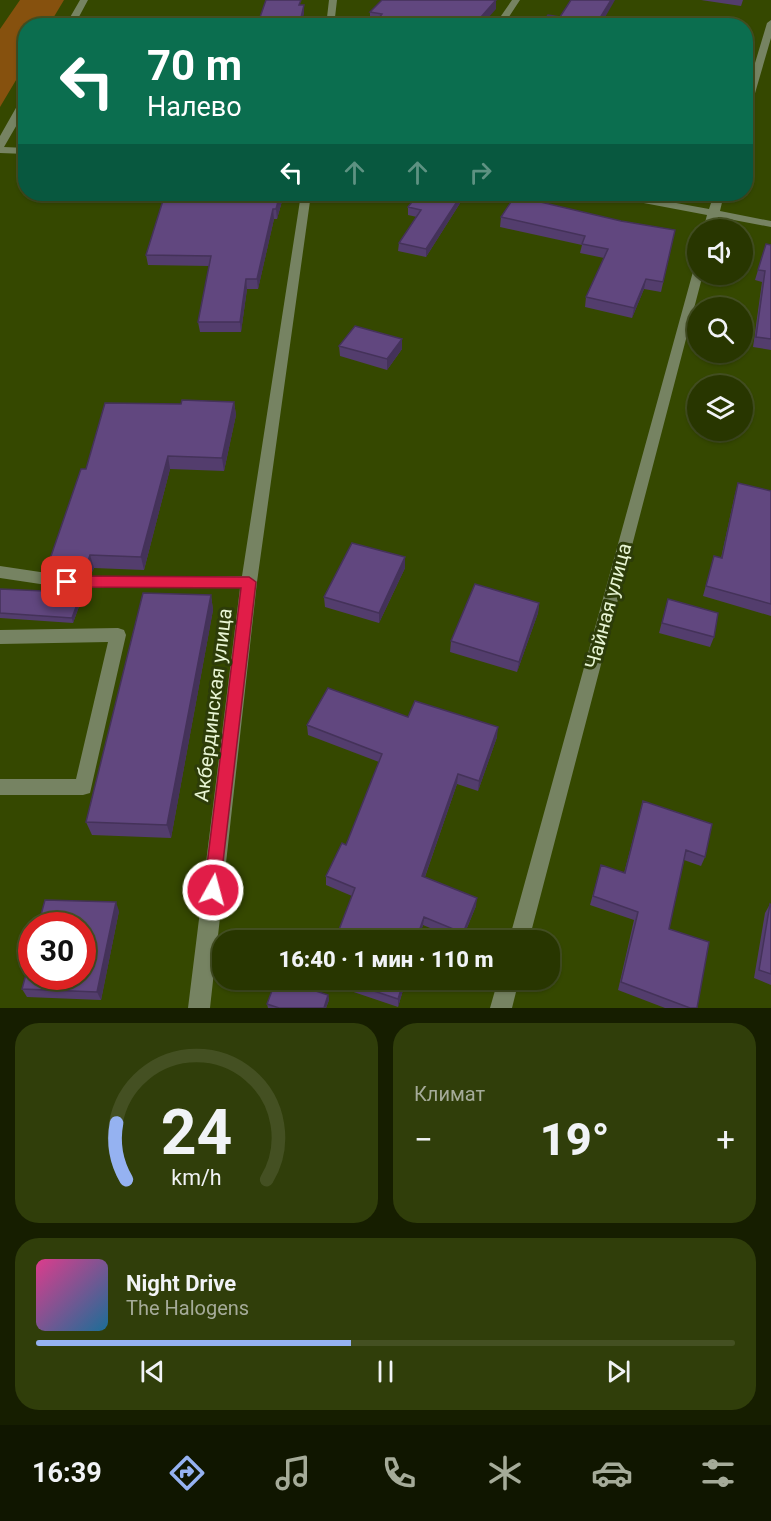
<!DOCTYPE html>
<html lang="ru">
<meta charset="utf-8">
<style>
body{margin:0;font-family:Roboto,sans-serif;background:#303e0a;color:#f1f3f6;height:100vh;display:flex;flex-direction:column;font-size:22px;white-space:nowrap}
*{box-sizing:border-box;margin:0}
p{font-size:20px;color:#a5ab99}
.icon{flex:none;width:33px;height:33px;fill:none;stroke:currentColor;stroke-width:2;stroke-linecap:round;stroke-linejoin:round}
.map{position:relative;height:1008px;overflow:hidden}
.drawer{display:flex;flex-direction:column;gap:15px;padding:15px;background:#161e00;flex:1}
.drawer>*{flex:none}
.guide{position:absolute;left:18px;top:18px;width:735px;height:183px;border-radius:24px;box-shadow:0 2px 4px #0004,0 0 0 2px #445022;background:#0b6e4f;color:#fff;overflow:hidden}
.controls{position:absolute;left:687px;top:219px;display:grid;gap:12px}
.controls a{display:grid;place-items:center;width:66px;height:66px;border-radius:50%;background:#283600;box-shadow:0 2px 4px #0004,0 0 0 2px #445022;font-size:30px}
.speed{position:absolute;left:18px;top:912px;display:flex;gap:12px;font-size:30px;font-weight:700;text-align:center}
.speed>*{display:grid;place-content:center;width:78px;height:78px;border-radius:50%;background:#283600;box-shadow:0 2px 4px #0004,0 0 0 2px #445022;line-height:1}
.speed .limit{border:9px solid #d22;background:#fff;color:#111}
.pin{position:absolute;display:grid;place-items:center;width:51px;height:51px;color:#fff;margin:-26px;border-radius:12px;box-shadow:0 3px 9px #0006}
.me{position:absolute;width:66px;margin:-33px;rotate:7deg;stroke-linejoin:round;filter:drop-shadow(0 0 4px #0008)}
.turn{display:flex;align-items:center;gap:21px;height:126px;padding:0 30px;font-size:27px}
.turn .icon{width:78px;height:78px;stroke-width:2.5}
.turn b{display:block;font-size:42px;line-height:51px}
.lanes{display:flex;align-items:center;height:57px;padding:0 30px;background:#0003;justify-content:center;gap:30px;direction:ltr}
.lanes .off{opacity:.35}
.big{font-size:45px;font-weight:800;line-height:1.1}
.drawer .tile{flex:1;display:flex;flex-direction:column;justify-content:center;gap:9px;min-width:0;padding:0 21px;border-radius:24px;background:#303e0a}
.drawer .dial{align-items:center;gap:0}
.dial svg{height:156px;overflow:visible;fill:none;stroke:#445022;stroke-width:7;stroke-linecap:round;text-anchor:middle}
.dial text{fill:#f1f3f6;stroke:none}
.song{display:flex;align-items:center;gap:18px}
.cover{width:72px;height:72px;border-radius:9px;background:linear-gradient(135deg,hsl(330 70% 55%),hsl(200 70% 35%))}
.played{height:6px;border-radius:3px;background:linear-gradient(90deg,#95b2f1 45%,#445022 45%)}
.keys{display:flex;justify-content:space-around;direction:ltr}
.heat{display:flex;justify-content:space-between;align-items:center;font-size:33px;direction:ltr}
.drawer .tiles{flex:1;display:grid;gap:15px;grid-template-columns:1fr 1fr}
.tile:last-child{grid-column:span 2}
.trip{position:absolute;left:212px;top:930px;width:348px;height:60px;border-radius:24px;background:#283600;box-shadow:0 2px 4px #0004,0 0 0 2px #445022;font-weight:800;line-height:60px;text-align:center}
.tab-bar{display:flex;height:96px;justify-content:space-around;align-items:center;background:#101600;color:#a5ab99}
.tab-bar .icon{width:42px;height:42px}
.tab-bar .on{color:#95b2f1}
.tab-bar b{font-size:27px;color:#f1f3f6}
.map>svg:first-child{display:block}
.green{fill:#86510e}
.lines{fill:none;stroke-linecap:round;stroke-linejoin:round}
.minor{fill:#768362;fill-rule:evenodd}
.wall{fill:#533d6d}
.shaded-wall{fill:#443259}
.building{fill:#61477f;stroke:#443259;stroke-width:1.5}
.route{fill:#e11d48;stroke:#92132f;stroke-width:1.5}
.labels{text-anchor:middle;stroke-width:6;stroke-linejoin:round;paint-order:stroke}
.street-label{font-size:20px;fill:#e8f5d4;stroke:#2d3c09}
</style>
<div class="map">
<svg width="771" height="1008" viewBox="0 0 771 1008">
<rect width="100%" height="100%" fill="#354800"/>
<path class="green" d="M20,0h44l-15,25 -23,1 -1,39 -25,42v-78z"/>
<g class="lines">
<path class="minor" d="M80,0h8l-14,26h-9z
M329,0h8l-3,26h-8z
M512,0h8l-17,26h-9z
M771,20v18l-20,69 -5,3v-17l21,-70z
M26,96v13l-22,38 22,1v6l-26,-1v-17l21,-37z
M301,194h10l-54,388 -47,426h-22l52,-420h-173l-67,-10v-12l67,10h175z
M607,194h20l82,15 5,-15h10l-4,17 51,10v6l-53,-10 -3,13h-12l4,-15 -95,-18z
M694,268h4v6h5l-174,666h-20z
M118,628l6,2 2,5 -36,158 -7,2h-83v-16h76l32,-137 -108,2v-14z
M498,980h21l-7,28h-22z"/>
</g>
<path class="wall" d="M496,0v9l-120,13 -6,-1v-9z
M701,0h42l-2,6z
M284,194l-7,25h-3l-16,70h-11l-6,43h-41l-2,-10 11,-56 -61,-1 -2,-10z
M462,200l-36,57 -28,-6 1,-8 18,-26 -9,-2v-8z
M501,217l120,4 54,9 -14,62 -17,-3 -12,29 -47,-11 1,-10 18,-39 -24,-5 2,-8 -82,-18z
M771,245v105l-18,-3 9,-65 -7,-2 3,-10z
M402,339v10l-15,21 -47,-14 -1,-10z
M234,402l2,13 -12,56 -54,-2 -26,101 -50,-2 -3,6 -37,-2 -4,-13 36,-90z
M738,483l33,8v125l-68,-20 11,-40 7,2 14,-64z
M405,557v11l-26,55 -54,-16 -1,-10z
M0,589l44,2 41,-1 -12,33 -73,-5z
M211,595l2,15 -42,228 -79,-3 -6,-13z
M668,599l46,38 -4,10 -51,-14z
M539,603l-1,10 -21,59 -67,-20 1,-11z
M408,717l89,20 -19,54 -21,-7 -32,93 51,29 -14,34h-3l-36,-15 -5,15h-83l17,-44 -26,-11v-9l20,-31 33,-83 -71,-27 -1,-10z
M643,801l62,56 -4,9 -17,-6 -15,69 28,79h-32l-47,-18 16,-70 -44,-15 11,-40 23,8z
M770,904l1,1v80l-17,-7 11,-65z
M119,911l-18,89 -74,-3 -5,-8z
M324,980h82l-8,27 -74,-25z
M328,995l1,5 -3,8h-58l-1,-4z"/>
<path class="shaded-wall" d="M496,0v9l-15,17h-8z
M611,0h4l-15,26h-5z
M304,5v9l-3,12h-2z
M280,194h4l-7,25 -1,-10z
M462,194v6l-36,57v-8z
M273,209l1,10 -16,70 -1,-10z
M246,279l1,10 -6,43 -1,-10z
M646,279l-2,10 -12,29 2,-10z
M402,339v10l-15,21v-11z
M234,402l2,13 -12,56 -2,-13z
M168,456l2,13 -26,101 -3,-13z
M90,555l4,13 -3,6 -3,-13z
M405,557v11l-26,55v-10z
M84,585l1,5 -12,33 -1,-5z
M211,595l2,15 -42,228 -4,-13z
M539,603l-1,10 -21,59 2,-10z
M498,727l-1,10 -19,54 1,-10z
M458,774l-1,10 -35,101v-9z
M477,898l-1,8 -14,34 1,-7z
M116,902l3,9 -18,89 -4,-8z
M424,917l-1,8 -5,15h-2z
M404,980h2l-8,27v-8z
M328,995l1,5 -3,8h-2z"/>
<path class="building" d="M266,0h35l-2,5h5l-5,21h-90l1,-4 48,1z
M382,0h114l-23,26h-100l9,-12 -12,-2z
M571,0h40l-16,26h-55l8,-11 12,2z
M165,194h115l-4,15h-3l-16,70h-11l-6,43h-42l13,-66 -65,-1z
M418,194h44l-36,55 -27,-6 22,-33 -13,-3z
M515,196l106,25 54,9 -12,52 -17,-3 -12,29 -48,-11 22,-48 -26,-5 3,-8 -84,-19z
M766,244l5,1v94l-15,-2 9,-66 -7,-1z
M355,326l47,13 -15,20 -48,-13z
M182,400l52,2 -12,56 -54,-2 -27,101 -51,-2 -2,6 -38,-2 31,-90h5l19,-66 76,1z
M738,483l33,8v113l-65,-18 8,-30 8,2z
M352,543l53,14 -26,56 -55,-16z
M47,582l37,3 -12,33 -72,-5v-24l44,2z
M475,584l64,19 -20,59 -68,-21z
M143,593l68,2 -44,230 -81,-3z
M668,599l50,14 -4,24 -52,-14z
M328,688l80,29 7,-16 83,26 -19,54 -21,-7 -36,102 55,22 -14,35 -39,-16 -8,23h-81l20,-52 -29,-12 16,-33 4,2 36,-91 -75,-29z
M643,801l69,23 -7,33 -19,-7 -17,79 40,13 -12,66h-7l-69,-26 17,-70 -45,-16 8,-31 24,8z
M45,900l71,2 -19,90 -75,-3 10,-37v24h50v-50h-44z
M770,904l1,1v69l-12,-4z
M276,980h6l46,15 -4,13h-45l-12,-4z
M341,980h63l-6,19z"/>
<path class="route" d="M67,576l182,1 7,5 -37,314 -6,3 -7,-3 -2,-6 37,-302 -174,-1 -7,-5z"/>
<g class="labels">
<g class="street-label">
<text transform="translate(608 606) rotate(-75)" y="7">Чайная улица</text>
<text transform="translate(213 705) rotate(-83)" y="7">Акбердинская улица</text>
</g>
</g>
</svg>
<div class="controls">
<a><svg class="icon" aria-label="sound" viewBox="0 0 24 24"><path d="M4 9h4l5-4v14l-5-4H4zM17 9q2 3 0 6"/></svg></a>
<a><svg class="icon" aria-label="search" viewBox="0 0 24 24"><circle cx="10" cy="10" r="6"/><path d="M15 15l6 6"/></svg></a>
<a><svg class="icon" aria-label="layers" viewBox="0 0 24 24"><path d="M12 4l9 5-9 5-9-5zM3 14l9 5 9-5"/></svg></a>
</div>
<div class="speed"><div class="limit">30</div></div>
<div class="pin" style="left:67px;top:582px;background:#d93025"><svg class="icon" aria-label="arrive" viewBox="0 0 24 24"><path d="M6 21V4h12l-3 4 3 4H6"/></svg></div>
<svg class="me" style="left:213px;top:890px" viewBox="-20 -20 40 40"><circle r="17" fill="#e11d48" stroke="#fff" stroke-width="3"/><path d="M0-11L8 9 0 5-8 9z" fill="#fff"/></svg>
<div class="trip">16:40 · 1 мин · 110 m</div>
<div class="guide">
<div class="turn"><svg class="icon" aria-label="left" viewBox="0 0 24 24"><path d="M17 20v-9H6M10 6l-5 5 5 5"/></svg><div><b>70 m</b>Налево</div></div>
<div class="lanes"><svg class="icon" aria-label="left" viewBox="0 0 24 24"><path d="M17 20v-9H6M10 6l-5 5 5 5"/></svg><svg class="icon off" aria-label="ahead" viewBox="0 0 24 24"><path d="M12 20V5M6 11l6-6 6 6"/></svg><svg class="icon off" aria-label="ahead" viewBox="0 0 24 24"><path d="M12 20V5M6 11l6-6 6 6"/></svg><svg class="icon off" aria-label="right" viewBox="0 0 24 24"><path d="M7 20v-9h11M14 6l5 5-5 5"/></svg></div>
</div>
</div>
<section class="drawer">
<div class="tiles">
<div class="tile dial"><svg viewBox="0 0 100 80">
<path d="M14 69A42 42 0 1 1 86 69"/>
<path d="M14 69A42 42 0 0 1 9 40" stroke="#95b2f1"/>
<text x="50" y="56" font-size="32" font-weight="700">24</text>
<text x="50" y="72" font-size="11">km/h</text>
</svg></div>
<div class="tile"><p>Климат</p>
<div class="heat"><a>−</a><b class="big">19°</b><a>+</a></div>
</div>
<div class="tile">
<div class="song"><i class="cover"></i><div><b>Night Drive</b><p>The Halogens</p></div></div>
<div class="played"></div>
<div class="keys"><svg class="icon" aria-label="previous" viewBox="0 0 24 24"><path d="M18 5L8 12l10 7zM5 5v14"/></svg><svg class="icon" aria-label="pause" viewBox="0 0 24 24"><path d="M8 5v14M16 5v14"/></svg><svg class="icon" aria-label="next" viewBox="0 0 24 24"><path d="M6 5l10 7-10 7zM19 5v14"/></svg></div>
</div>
</div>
</section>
<nav class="tab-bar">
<b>16:39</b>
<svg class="icon on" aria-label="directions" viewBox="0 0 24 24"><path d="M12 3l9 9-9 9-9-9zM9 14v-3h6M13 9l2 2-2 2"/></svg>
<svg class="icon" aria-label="music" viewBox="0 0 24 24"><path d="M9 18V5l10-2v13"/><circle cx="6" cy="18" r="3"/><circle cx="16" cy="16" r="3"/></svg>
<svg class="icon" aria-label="phone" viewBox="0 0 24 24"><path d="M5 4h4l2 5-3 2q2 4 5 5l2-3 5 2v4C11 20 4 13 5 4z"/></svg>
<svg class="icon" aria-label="climate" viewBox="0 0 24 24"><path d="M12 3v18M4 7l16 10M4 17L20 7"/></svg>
<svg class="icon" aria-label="car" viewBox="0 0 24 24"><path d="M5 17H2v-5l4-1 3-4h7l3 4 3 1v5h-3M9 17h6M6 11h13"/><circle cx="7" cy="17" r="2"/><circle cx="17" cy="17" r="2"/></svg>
<svg class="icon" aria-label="filters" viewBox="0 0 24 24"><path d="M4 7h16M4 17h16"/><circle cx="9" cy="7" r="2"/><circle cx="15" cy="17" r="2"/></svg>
</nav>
